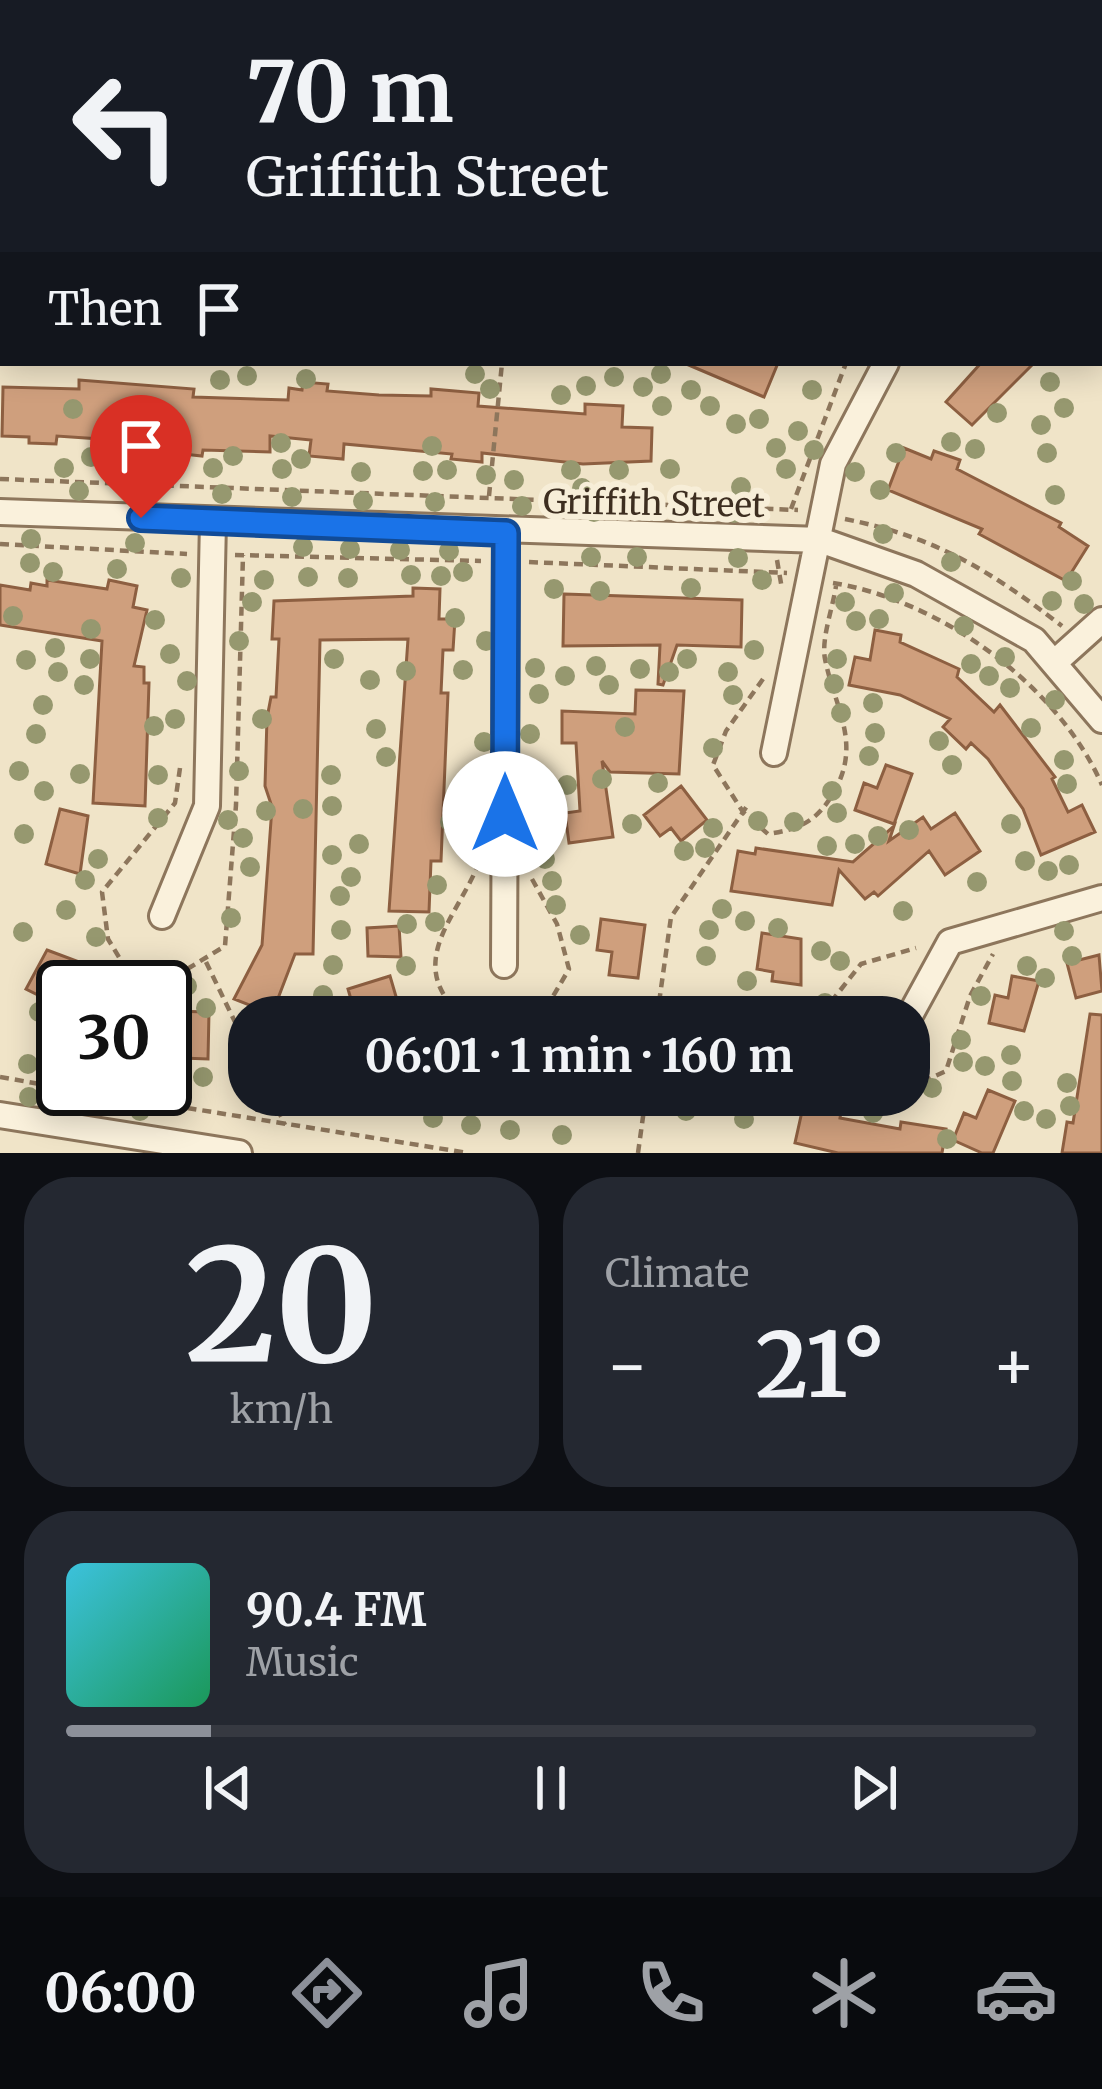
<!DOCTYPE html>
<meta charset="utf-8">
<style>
body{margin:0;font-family:Merriweather,serif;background:#242831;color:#f1f3f6;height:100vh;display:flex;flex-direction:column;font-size:45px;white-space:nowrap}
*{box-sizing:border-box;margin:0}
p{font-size:39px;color:#9ea1a6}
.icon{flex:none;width:66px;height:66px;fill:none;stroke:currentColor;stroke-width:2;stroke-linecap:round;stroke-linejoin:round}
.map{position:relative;height:1153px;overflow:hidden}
.details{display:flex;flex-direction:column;gap:24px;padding:24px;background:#0d0f14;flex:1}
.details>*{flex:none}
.guide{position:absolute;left:0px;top:0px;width:1104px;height:366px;box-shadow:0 6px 30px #0003;background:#171b24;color:#f1f3f6;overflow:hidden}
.speed{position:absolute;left:36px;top:960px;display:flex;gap:24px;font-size:60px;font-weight:700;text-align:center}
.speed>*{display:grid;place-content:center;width:156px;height:156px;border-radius:50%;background:#171b24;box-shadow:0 6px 30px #0003;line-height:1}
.speed .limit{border:6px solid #111;border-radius:18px;background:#fff;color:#111}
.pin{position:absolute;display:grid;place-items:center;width:102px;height:102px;color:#fff;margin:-123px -51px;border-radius:50% 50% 50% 0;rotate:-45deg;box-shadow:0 0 12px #0007}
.pin .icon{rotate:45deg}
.me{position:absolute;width:132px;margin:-66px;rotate:0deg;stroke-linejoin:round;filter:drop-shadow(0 0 9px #0008)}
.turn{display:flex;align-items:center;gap:42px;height:252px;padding:0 48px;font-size:54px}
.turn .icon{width:156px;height:156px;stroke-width:2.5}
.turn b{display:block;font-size:84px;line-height:102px}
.then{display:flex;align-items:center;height:114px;padding:0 48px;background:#0003;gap:24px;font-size:45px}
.big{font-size:90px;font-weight:700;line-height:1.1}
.details .tile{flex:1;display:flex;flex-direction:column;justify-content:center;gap:18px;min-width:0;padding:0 42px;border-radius:48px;background:#242831}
.details .dial{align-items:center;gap:0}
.dial b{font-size:156px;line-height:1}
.song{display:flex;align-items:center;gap:36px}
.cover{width:144px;height:144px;border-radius:18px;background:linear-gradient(135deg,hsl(190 70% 55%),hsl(150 70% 35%))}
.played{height:12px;border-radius:6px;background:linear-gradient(90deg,#8c9099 15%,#363941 15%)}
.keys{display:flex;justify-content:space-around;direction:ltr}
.heat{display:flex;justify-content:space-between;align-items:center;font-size:66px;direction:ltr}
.details .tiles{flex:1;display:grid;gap:24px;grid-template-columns:1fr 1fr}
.tile:last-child{grid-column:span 2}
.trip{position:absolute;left:228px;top:996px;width:702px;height:120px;border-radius:48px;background:#171b24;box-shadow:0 6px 30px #0003;font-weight:700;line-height:120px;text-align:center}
.menu{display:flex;height:192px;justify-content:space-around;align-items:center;background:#090b0e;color:#9ea1a6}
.menu .icon{width:84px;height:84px}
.menu .selected{color:#8c9099}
.menu b{font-size:54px;color:#f1f3f6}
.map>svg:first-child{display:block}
.green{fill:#c9cf9b}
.building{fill:#cf9f7d;stroke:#8d5f41;stroke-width:3}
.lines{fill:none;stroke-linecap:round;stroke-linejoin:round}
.minor-casing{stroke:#8d765c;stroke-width:30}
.path{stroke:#8d765c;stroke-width:4.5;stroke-dasharray:9 6;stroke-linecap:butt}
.minor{stroke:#faf1dc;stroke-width:24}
.tree{fill:#96986f}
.route-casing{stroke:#114b97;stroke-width:30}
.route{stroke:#1a73e8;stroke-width:21}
.labels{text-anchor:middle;stroke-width:12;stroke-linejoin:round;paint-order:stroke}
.street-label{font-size:33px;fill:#3d2e20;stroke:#f7eed8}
</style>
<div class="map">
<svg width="1102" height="1153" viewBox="0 0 1102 1153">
<rect width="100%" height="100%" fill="#f0e4c8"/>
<path class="green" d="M647,0h327l-331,3z"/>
<path class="building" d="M684,363h94l-14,34z
M981,363h53l-62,62 -26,-23z
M79,380l115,9 -1,8 95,3 1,-12 13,2 1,-8 25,2 -1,7 52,4 52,1v-7l48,4 -1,13 107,8v-10l38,2 -1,21 30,1 -1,33 -68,3 -101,-11v9l-31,-3 1,-5 -108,-10 -1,15 -34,-3 2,-16 -41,-4v16l-67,-2 -1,6 -28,-3 1,-8 -47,-4 -1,7 -27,-2v-7l-43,-3 -1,8 -27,-1v-6l-27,-1 1,-49 76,2z
M904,448l27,11 3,-8 26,9 -3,9 104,54 -2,4 29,19 -22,35 -87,-47 3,-5 -94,-39z
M47,580l60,9 2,-9 28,6 -4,21 14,3 -13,56 10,1v16h5l-4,123 -52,-3 9,-162 -102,-16v-40l30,5 1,-7 16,3z
M413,588l27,1 -1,30h16l-2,31h-10l-2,43h7l-7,168h-10l-2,51 -40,-1 19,-272 -88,1 -7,314h-18l-23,60 -38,-15 28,-54 10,-138 -7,-21 2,-68 4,-21h5l3,-58h-7l2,-38 139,-5z
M564,594l178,6 -1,47 -64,-2 -14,40 -5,-1 2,-39 -97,1z
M875,630l26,5 -1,7 59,27 -2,8 37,35 6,-7 55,72 -3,2 16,33 14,-7 13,27 -54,23 -18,-46 -35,-50 -17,-16 -5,6 -23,-22 7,-8 -50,-24 -51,-10 6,-28 15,3z
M636,690l48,1 -5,83 -69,-2 -8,-11 11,76 -44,6 -4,-30 15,-2 -4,-68h-14v-32l73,3z
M886,765l26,9 -18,50 -39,-14 9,-27 13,5z
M681,786l26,34 -26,21 -10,-13 -11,8 -16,-21z
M60,809l28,7 -8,58 -34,-10z
M955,813l25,38 -35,24 -16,-24 -51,45 -4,-4 -9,7 -26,-29 -7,35 -101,-14 7,-40 17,3 1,-6 97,14 41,-36 -5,15 34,-24 8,12z
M601,919l44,6 -7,53 -29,-3 3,-23 -15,-2z
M399,926l2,31 -33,-1 -1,-28z
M762,933l39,6v46l-29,-4 1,-9 -16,-3z
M47,950l35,13 -5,9 27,15h-41l-3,19 -34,-17z
M1099,955l3,36 -26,7 -9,-35z
M390,976l12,41h-46l-8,-28z
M1012,976l27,5 -15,50 -35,-8 6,-28 13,3z
M169,1011l40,1 -1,47 -26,-1v-6l-13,-1z
M1090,1014l12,1v138h-40l5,-31 6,1z
M988,1090l27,11 -22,52h-11l-29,-13 11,-27 12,5z
M805,1098l37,8 -2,12 60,11 1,-7 45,7 -4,24h-104l-43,-10z"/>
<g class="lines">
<defs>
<path id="minor" d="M0,1l1,-1
M1101,153l1,-1
M0,512l820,28 96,34 118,66 68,80
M1054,663l48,-43
M774,753l59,-289 53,-101
M162,916l45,-110 6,-285
M504,965l2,-432
M909,1017l41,-75 152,-44
M0,1115l239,38"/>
</defs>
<use href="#minor" class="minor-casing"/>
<path class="path" d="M79,0l2,3
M51,3l3,-3
M0,44l3,-2
M1101,122l1,-1
M0,479l798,31
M489,496l13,-133
M791,509l55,-146
M845,519c91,18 144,51 217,107
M0,544l187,10
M235,555l246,6
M777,560l5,29
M529,562l258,11
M833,583c107,17 226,103 269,202
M763,679l-37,52 -13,34 30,47 25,22c33,-5 49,-13 66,-42 28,-49 1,-83 -9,-133 -4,-20 8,-52 11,-73
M180,768l-5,35 -73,89 6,47 23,38 48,-3 46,-28 11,-141 7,-250
M532,879l25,45 12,45 -28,48
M206,962l43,89
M463,1017c-60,-53 -7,-98 15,-152
M657,1017l14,-100 76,-111
M832,1017l-1,-15 30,-38 55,-16
M0,1077l63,11
M909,1088l37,-17 24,-75 23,-42
M69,1089l399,64
M271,1095l14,30
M638,1153l8,-58"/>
<use href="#minor" class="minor"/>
</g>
<g class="tree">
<circle cx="475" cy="374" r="10"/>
<circle cx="661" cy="374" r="10"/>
<circle cx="247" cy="376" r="10"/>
<circle cx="614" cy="377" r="10"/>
<circle cx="306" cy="379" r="10"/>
<circle cx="220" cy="380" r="10"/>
<circle cx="1050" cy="382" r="10"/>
<circle cx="586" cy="386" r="10"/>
<circle cx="643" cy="387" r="10"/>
<circle cx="490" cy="389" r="10"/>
<circle cx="691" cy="390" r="10"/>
<circle cx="812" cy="390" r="10"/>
<circle cx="561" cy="395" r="10"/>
<circle cx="662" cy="406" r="10"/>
<circle cx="710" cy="406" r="10"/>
<circle cx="1064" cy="408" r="10"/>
<circle cx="73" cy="409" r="10"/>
<circle cx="997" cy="413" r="10"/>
<circle cx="759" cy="419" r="10"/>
<circle cx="736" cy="424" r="10"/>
<circle cx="1041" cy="425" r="10"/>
<circle cx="798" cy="431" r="10"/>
<circle cx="951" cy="442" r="10"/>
<circle cx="281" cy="443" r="10"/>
<circle cx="432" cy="446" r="10"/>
<circle cx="776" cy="448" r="10"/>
<circle cx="975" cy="449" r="10"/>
<circle cx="814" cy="450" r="10"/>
<circle cx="896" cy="453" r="10"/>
<circle cx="1047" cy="453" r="10"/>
<circle cx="233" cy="456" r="10"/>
<circle cx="91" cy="457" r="10"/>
<circle cx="301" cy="459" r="10"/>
<circle cx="152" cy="465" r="10"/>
<circle cx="64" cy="468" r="10"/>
<circle cx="213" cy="468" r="10"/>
<circle cx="282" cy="469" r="10"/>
<circle cx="670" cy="469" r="10"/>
<circle cx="786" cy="469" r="10"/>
<circle cx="447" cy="470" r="10"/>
<circle cx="571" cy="470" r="10"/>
<circle cx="619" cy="470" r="10"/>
<circle cx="423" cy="471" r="10"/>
<circle cx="361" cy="472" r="10"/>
<circle cx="855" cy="472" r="10"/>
<circle cx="486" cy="475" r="10"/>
<circle cx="514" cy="480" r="10"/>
<circle cx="741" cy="487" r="10"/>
<circle cx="582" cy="488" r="10"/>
<circle cx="880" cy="490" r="10"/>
<circle cx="79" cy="491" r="10"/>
<circle cx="151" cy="493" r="10"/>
<circle cx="222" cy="494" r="10"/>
<circle cx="1055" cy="495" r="10"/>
<circle cx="292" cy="497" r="10"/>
<circle cx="363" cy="501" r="10"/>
<circle cx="435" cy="502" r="10"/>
<circle cx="522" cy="506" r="10"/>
<circle cx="685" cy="508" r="10"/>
<circle cx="594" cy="512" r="10"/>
<circle cx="734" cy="513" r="10"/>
<circle cx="883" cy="534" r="10"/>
<circle cx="31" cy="539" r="10"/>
<circle cx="135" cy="543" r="10"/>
<circle cx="303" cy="547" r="10"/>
<circle cx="350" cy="549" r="10"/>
<circle cx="400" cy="550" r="10"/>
<circle cx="449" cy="551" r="10"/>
<circle cx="591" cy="557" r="10"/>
<circle cx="637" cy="557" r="10"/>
<circle cx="738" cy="558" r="10"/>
<circle cx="951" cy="562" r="10"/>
<circle cx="30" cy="563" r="10"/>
<circle cx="117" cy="569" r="10"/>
<circle cx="53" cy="572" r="10"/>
<circle cx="463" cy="572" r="10"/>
<circle cx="411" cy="575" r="10"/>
<circle cx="441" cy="576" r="10"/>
<circle cx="308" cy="577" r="10"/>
<circle cx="181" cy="578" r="10"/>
<circle cx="348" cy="578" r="10"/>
<circle cx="264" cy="580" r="10"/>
<circle cx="762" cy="580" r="10"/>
<circle cx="1072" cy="581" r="10"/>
<circle cx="691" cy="588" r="10"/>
<circle cx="554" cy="589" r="10"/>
<circle cx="600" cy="591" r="10"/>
<circle cx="894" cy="593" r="10"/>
<circle cx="1052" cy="601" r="10"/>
<circle cx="252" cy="602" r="10"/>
<circle cx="845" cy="602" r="10"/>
<circle cx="1084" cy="604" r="10"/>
<circle cx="13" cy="616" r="10"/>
<circle cx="455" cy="618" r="10"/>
<circle cx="879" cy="619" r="10"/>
<circle cx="155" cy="620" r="10"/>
<circle cx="856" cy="621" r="10"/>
<circle cx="964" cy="626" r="10"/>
<circle cx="91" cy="629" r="10"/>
<circle cx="239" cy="641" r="10"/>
<circle cx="486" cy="641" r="10"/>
<circle cx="55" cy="648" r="10"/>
<circle cx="754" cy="650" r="10"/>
<circle cx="170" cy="654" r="10"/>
<circle cx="1005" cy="657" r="10"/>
<circle cx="90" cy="659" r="10"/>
<circle cx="334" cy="659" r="10"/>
<circle cx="687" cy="659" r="10"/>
<circle cx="837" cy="659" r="10"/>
<circle cx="26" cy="660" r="10"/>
<circle cx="971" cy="664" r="10"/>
<circle cx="596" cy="666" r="10"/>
<circle cx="535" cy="668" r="10"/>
<circle cx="640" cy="669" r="10"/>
<circle cx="463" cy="670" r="10"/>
<circle cx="406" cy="671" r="10"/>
<circle cx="58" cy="672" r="10"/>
<circle cx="669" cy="672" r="10"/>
<circle cx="728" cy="672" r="10"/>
<circle cx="565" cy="676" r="10"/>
<circle cx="989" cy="676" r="10"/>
<circle cx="370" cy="680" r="10"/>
<circle cx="187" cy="681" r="10"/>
<circle cx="834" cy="684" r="10"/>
<circle cx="84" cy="685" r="10"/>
<circle cx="609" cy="685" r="10"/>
<circle cx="1010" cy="688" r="10"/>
<circle cx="539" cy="694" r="10"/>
<circle cx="733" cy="695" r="10"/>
<circle cx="1055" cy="700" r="10"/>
<circle cx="873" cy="703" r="10"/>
<circle cx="43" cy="705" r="10"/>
<circle cx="841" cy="713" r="10"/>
<circle cx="175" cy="719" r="10"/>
<circle cx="262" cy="719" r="10"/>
<circle cx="154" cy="726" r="10"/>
<circle cx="625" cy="727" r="10"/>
<circle cx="1031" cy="728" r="10"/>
<circle cx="376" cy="729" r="10"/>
<circle cx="875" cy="733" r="10"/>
<circle cx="36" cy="734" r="10"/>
<circle cx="530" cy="734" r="10"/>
<circle cx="939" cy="741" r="10"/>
<circle cx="484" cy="742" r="10"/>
<circle cx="713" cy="748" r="10"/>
<circle cx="869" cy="756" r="10"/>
<circle cx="386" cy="757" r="10"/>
<circle cx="1064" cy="760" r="10"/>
<circle cx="952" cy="765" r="10"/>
<circle cx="19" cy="771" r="10"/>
<circle cx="239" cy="771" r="10"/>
<circle cx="80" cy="774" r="10"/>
<circle cx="158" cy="775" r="10"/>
<circle cx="331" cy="775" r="10"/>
<circle cx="602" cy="779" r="10"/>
<circle cx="658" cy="783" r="10"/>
<circle cx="1067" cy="784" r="10"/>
<circle cx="567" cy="785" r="10"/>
<circle cx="529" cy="787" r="10"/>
<circle cx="44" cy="791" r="10"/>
<circle cx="832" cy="791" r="10"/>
<circle cx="332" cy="806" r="10"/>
<circle cx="303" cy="809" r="10"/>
<circle cx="266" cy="811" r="10"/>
<circle cx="837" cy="813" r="10"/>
<circle cx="158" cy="818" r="10"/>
<circle cx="228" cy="820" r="10"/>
<circle cx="758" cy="821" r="10"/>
<circle cx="450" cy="822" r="10"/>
<circle cx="794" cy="822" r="10"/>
<circle cx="632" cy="824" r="10"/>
<circle cx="1011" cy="824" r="10"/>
<circle cx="713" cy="828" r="10"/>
<circle cx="909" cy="830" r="10"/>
<circle cx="24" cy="834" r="10"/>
<circle cx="878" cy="836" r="10"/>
<circle cx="243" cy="838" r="10"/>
<circle cx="359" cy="844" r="10"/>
<circle cx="855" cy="844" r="10"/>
<circle cx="827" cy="846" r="10"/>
<circle cx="705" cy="848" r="10"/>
<circle cx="684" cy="851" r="10"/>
<circle cx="332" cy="855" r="10"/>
<circle cx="98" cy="859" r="10"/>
<circle cx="545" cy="859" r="10"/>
<circle cx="1025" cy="861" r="10"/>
<circle cx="1069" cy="865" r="10"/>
<circle cx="250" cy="867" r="10"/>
<circle cx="1048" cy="871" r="10"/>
<circle cx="351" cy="877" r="10"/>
<circle cx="85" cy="880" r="10"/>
<circle cx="552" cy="881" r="10"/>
<circle cx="977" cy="882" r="10"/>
<circle cx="437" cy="885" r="10"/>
<circle cx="340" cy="896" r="10"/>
<circle cx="556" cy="905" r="10"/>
<circle cx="722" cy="909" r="10"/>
<circle cx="66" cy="910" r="10"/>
<circle cx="903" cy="911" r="10"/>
<circle cx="231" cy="918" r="10"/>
<circle cx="745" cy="921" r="10"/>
<circle cx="435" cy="922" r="10"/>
<circle cx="407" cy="924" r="10"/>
<circle cx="778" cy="928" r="10"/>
<circle cx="341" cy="930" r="10"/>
<circle cx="709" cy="930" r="10"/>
<circle cx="1064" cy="931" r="10"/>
<circle cx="23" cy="932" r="10"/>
<circle cx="580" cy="935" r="10"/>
<circle cx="96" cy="937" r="10"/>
<circle cx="821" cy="951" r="10"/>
<circle cx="706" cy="956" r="10"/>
<circle cx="1072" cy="956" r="10"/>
<circle cx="840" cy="961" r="10"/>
<circle cx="333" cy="965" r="10"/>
<circle cx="406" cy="966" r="10"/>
<circle cx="1027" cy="966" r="10"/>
<circle cx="158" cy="975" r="10"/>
<circle cx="1045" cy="978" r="10"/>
<circle cx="747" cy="981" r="10"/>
<circle cx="187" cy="986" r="10"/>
<circle cx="323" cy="995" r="10"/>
<circle cx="981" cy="996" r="10"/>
<circle cx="825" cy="1003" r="10"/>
<circle cx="206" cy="1008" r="10"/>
<circle cx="39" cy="1012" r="10"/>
<circle cx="50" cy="1037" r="10"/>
<circle cx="961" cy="1040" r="10"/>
<circle cx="1011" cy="1055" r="10"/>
<circle cx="963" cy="1062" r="10"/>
<circle cx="28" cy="1064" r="10"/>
<circle cx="985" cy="1066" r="10"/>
<circle cx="49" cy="1068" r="10"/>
<circle cx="203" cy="1077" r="10"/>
<circle cx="1012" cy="1081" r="10"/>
<circle cx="1067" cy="1083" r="10"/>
<circle cx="932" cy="1088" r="10"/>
<circle cx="29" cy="1097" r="10"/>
<circle cx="1070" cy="1106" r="10"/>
<circle cx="140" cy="1111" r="10"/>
<circle cx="686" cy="1111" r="10"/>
<circle cx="1024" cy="1111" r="10"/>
<circle cx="873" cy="1113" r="10"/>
<circle cx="433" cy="1118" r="10"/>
<circle cx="744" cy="1119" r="10"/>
<circle cx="1046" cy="1119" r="10"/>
<circle cx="471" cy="1125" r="10"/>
<circle cx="510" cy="1130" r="10"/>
<circle cx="562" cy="1135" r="10"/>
<circle cx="947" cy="1139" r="10"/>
</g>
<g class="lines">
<defs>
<path id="route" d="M141,518l365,15 -1,281"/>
</defs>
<use href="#route" class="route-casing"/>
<use href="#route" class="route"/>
</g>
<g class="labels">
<g class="street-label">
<text transform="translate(654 503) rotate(1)" y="12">Griffith Street</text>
</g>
</g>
</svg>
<div class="speed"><div class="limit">30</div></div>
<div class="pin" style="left:141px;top:518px;background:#d93025"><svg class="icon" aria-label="arrive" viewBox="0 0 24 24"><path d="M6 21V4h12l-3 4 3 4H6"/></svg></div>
<svg class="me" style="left:505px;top:814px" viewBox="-20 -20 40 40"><circle r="19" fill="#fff"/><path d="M0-13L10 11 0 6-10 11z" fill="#1a73e8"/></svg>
<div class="trip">06:01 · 1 min · 160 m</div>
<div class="guide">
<div class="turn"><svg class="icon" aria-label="left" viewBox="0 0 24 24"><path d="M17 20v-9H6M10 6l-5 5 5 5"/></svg><div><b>70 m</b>Griffith Street</div></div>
<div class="then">Then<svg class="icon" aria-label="arrive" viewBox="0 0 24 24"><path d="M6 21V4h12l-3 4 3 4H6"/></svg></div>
</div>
</div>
<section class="details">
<div class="tiles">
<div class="tile dial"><b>20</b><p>km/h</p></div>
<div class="tile"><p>Climate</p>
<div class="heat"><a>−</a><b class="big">21°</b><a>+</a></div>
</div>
<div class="tile">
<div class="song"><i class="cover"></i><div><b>90.4 FM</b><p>Music</p></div></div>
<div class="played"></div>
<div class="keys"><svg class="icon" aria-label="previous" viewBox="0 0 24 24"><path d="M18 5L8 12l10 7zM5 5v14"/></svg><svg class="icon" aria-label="pause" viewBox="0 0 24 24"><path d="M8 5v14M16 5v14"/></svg><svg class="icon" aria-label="next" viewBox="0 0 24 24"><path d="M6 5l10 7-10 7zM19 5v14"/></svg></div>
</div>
</div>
</section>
<nav class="menu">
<b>06:00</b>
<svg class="icon selected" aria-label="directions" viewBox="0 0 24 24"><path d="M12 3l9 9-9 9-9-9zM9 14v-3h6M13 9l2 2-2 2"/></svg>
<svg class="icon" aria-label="music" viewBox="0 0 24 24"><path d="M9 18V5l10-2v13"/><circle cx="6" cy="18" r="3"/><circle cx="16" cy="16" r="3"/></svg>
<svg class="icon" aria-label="phone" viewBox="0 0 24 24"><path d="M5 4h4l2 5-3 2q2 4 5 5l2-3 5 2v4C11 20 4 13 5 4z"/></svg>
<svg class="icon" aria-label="climate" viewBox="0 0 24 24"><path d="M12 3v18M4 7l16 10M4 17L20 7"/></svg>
<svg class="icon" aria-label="car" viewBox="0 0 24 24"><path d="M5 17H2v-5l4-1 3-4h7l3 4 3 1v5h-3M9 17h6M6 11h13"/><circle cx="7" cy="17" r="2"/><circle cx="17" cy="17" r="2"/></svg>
</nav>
